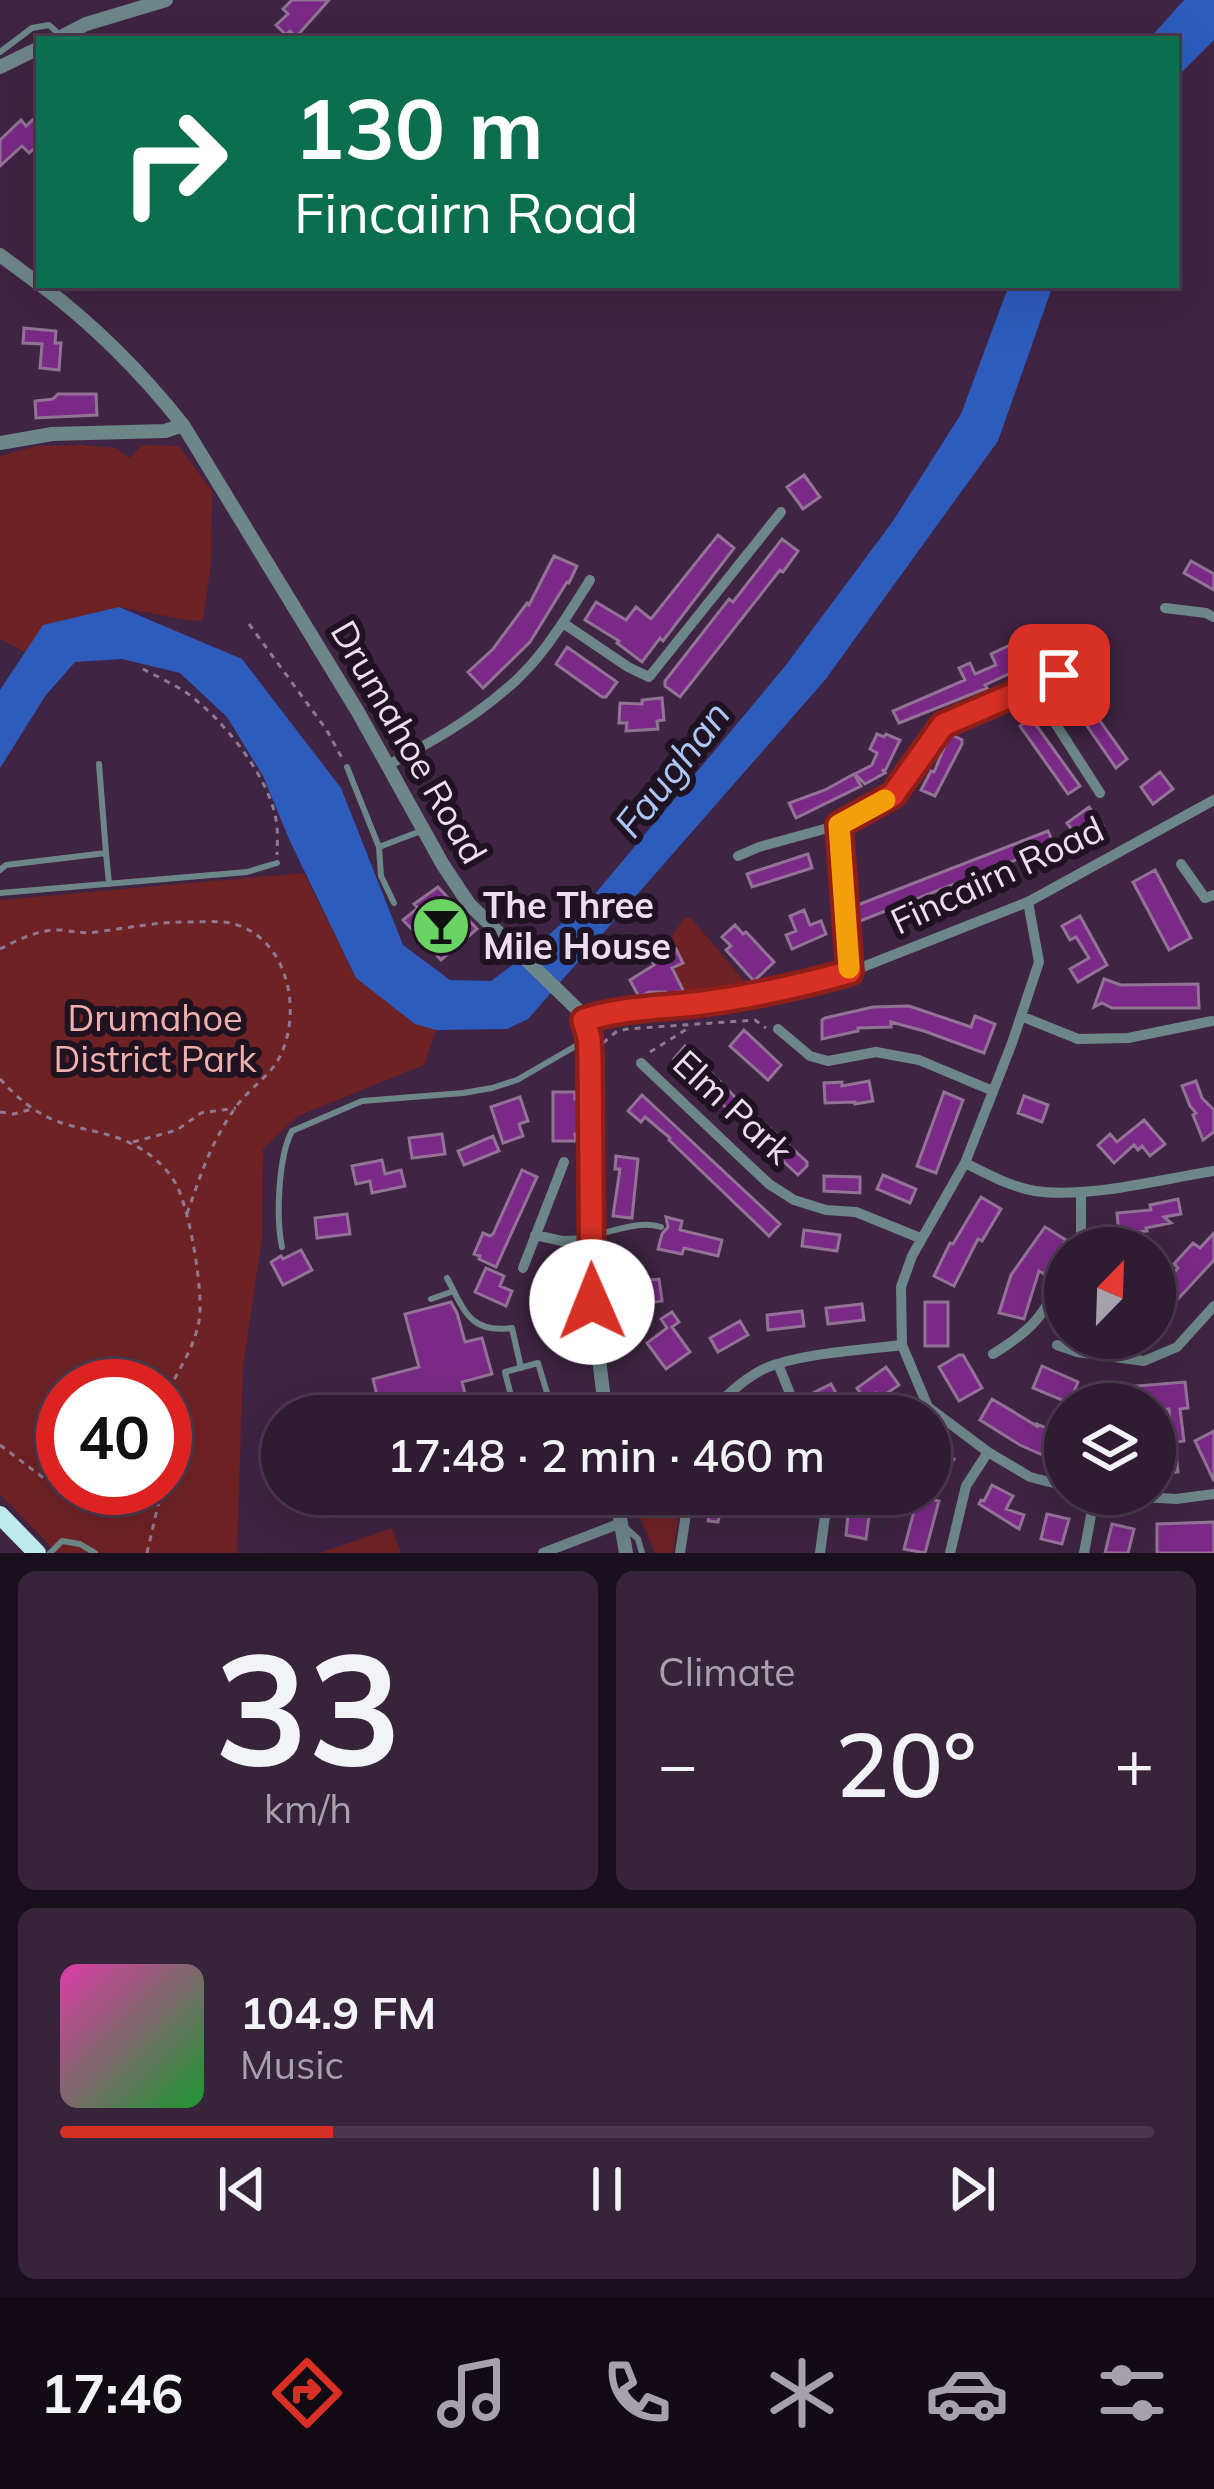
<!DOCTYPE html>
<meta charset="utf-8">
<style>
body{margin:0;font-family:Mulish,sans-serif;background:#37243a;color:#f1f3f6;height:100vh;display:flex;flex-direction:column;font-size:45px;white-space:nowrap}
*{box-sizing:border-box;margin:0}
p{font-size:39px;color:#a7a1ac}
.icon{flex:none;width:66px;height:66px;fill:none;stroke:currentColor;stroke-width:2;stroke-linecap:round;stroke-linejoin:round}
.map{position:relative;height:1553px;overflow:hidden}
.drawer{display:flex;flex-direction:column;gap:18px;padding:18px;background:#1a0f1c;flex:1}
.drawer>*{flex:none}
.guide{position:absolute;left:36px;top:36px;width:1143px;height:252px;border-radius:0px;box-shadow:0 12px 48px #0002,0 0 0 3px #4a394d;background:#0b6e4f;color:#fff;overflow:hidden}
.needle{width:78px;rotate:23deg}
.tools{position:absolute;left:1044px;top:1227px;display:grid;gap:24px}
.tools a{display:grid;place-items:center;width:132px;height:132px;border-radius:50%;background:#2f1b32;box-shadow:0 12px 48px #0002,0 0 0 3px #4a394d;font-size:60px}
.speed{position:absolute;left:36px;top:1359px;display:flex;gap:24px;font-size:60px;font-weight:700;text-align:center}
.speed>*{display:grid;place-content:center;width:156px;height:156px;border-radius:50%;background:#2f1b32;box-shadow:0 12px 48px #0002,0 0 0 3px #4a394d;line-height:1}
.speed .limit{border:18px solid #d22;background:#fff;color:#111}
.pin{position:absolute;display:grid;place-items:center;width:102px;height:102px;color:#fff;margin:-51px;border-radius:24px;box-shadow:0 6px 18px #0006}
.me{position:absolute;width:132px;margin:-66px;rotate:359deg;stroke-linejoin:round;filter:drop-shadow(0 0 9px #0008)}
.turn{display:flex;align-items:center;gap:42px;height:252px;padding:0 60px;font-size:54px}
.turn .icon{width:156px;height:156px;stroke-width:2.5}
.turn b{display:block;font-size:84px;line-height:102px}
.big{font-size:90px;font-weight:600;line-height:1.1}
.drawer .card{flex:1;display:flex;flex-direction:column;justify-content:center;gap:18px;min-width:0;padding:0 42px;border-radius:18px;background:#37243a}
.drawer .dial{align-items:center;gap:0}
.dial b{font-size:156px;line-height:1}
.song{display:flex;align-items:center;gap:36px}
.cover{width:144px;height:144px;border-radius:18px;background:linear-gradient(135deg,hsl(320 70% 55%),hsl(130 70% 35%))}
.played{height:12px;border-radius:6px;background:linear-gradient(90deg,#d93025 25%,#4a394d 25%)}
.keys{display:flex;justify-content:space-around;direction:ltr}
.heat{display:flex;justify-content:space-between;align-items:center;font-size:66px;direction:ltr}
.drawer .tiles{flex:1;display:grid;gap:18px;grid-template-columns:1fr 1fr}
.card:last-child{grid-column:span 2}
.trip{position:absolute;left:261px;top:1395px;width:690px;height:120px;border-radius:60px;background:#2f1b32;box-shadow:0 12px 48px #0002,0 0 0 3px #4a394d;font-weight:600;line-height:120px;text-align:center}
.tab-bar{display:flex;height:192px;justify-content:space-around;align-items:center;background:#130b14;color:#a7a1ac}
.tab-bar .icon{width:84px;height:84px}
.tab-bar .on{color:#d93025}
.tab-bar b{font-size:54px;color:#f1f3f6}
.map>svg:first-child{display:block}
.green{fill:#6f2224;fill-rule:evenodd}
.water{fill:#2d5cbd}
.building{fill:#7a2986;stroke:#927396;stroke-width:3}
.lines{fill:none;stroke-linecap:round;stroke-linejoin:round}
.path{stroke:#907993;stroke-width:3;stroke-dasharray:6 6;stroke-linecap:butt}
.service{stroke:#6d8688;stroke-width:6}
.minor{stroke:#6d8688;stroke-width:10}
.tertiary{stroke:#6d8688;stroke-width:14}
.trunk{stroke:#beeaee;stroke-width:18}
.route-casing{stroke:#8d1f18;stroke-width:30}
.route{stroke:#d93025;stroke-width:21}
.slow{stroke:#f59e0b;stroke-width:21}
.labels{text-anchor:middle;stroke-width:12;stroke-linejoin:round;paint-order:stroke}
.street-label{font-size:36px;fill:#eedcf0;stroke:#1f1321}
.poi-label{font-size:36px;font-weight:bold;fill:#eedcf0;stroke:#1f1321;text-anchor:start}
.park-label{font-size:36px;fill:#f0afac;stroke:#1f1321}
.water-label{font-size:39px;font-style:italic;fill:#acc6f8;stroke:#1f1321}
</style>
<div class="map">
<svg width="1214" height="1553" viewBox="0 0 1214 1553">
<rect width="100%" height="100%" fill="#3f2443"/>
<path class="green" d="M82,445l34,3 13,10 14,-13 36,1 33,45 -1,72 -8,57 -11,1 -73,-14 -75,18 -19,27 -25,-13v-183l37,-10z
M304,873l52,105 59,46 21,6 -12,35 -126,51 -35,33 -1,89 -19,129 -6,186h-180l-57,-59v-594zM63,1386h102v102h-102z
M685,918h6l56,66 -61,11 -14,-27 10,-5 -6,-13 -6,2 3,-18z
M630,1494h52l-9,59h-18z
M392,1528l9,25h-81z"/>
<path class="water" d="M1184,0h30v40l-38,38v-39h-27z
M1009,285h44l-55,156 -173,239 -297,339 -21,10 -71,1 -21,-6 -59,-46 -67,-139 -26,-63 -36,-59 -47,-44 -58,-14 -47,3 -29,33 -46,73v-78l43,-65 76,-18 123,52 99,129 62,157 47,35 41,1 36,-27 68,-60 191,-229 107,-144 68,-107z"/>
<path class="building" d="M292,0h37l-33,37 -6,-6 -4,4 -10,-10 12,-11 -5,-5z
M39,114v30l-10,9 -7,-7 -22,20v-26l21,-20 5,6z
M24,328l32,3 -1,12h6l-2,27 -19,-2 2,-24 -19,-1z
M58,394h38l1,21 -61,3 -1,-17 18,-2z
M804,475l16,22 -17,12 -16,-22z
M718,535l16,13 -71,93 -3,-3 -18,24 -25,-19 2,-2 -34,-21 11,-18 30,18 10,-13 15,12z
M782,539l16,12 -15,21 -3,-2 -100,127 -15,-11v-5l64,-82 4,3z
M554,556l23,10 -8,17 -2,-1 -37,60 -47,46 -15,-16 25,-23 34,-46 2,2z
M1191,561l23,13v16l-30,-17z
M1023,639l4,10 15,-4 5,11 -62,29 2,3 -88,35 -6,-12 72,-31 -6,-12 11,-5 5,11 21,-9 -5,-11z
M567,647l50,35 -11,15h-4l-46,-33z
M1076,687l51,72 -11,9 -51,-74z
M662,698l2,22 -7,1 1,8 -32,2 1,-8h-8l1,-20 22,1v-4z
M1031,718l49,68 -12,8 -48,-68z
M877,734l7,3 2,-3 14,6 -15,31 -3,-1 3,3 -20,11 -10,-10 17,-9 5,-12 -7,-4z
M950,734l12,6v4l-27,52 -14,-6 10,-19 3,1z
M1160,772l13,17 -20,15 -12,-17z
M854,774l7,12 -65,32 -7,-15 36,-13z
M1089,807l14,19 -22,16 -14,-19z
M1048,831l6,14 -194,76 -5,-15z
M808,854l4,14 -60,19 -5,-13z
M1155,870l36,68 -22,12 -36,-68z
M438,887l39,42 -36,31 -38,-40 15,-12 -4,-4z
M804,910l6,15 11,-4 5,13 -34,15 -6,-14 10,-4 -6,-15z
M1080,916l27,49 -29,17 -8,-13 19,-11 -13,-21 -6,3 -8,-14z
M735,925l8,9 3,-2 28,30 -20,19 -28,-31 5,-4 -9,-9z
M676,949l7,14 -11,5 11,22 -15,5 -2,-3h-17l-10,5 -9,-17 24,-15 -2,-4z
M1104,979l17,6 77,-1 1,24h-87l-10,-5 -8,4z
M909,1006l62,21 4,-11 20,8 -11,29 -60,-22 -33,-9v5l-33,1v3l-36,8v-19l3,-2 48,-11z
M744,1030l37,35 -13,15 -38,-34z
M685,1046l49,50 73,66v4l-9,9 -124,-116z
M869,1081l4,20 -18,3v-2l-30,1 -1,-20 18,-1v4z
M1196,1081l6,17 12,12v22l-11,8 -10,-25 3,-2 -6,-7 -8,-20z
M553,1092h22v7h3v35h-3l1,7h-23z
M944,1092l19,8 -27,73 -19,-7z
M642,1095l138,129 -11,12 -100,-96 1,-2 -25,-21 -4,5 -13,-11z
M1024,1096l24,9 -6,17 -24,-9z
M520,1097l8,24 -9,3 4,12 -20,7 -12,-36z
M1144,1120l21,24 -15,12 -8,-10 -4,4 -4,-5 -20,18 -16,-18 12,-11 7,8z
M442,1134l3,20 -33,4 -3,-20z
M493,1136l6,15 -35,14 -6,-14z
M616,1156l22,3 -6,59 -19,-2 7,-47h-5z
M382,1160l3,14 16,-4 4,16 -33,7 -2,-12 -14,3 -4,-18z
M522,1170l15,7 -41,90 -17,-8 1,-3 -6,-2 9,-21 7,3 3,-2z
M883,1175l33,14 -6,14 -33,-14z
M824,1176l36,1v16l-36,-2z
M981,1197l20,12 -19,32 -4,-2 -24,47 -20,-10 16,-33 3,1z
M1178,1199l3,15 -17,3 7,6 -25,5 1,3 -28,3 -2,-21 34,-3 -1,-5z
M347,1214l3,20 -33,4 -2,-20z
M666,1217l16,4 -2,9 42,10 -4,16 -34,-8 -2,6 -24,-5 4,-15 6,-7z
M1045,1227l21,13 -22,34 -5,-3 -15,48 -25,-6 12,-38z
M804,1230l36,5 -3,16 -35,-5z
M1214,1233v27l-59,64v-30l23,-26 -4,-4 19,-21 7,5z
M301,1250l11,20 -29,15 -12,-23 10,-6 2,3z
M486,1268l18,8 -4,10 12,5 -6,15 -31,-14z
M659,1279l3,22 -22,3 -3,-23z
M451,1302l6,11 8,29 17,-4 10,36 -30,8 9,34h-89l-9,-37 46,-12 -14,-53z
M925,1302h23v44h-23z
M862,1304l2,16 -36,4 -2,-16z
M802,1311l2,15 -36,4 -1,-15z
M672,1312l7,10 -7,5 18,25 -24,17 -19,-26 20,-15 -6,-9z
M740,1321l8,14 -30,17 -8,-14z
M959,1355h4l19,33 -23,13 -20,-34z
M1042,1366l36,16 -9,21 -36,-15z
M886,1367l13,18 -19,13 -4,-5 -11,7 -8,-12z
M1185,1382l3,26 -8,1 4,32 -9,1 3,30 -22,3 -1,-34 17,-2 -3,-30 -14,2v-7h-64v-19l46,1z
M831,1384l11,20 -20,10 -11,-20z
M992,1399l45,27v-2l28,12v29l-45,-20 -40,-25z
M1214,1431v50l-19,-40z
M936,1448l18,11 -13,21 -11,-7v-15z
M992,1485l21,11 -7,13 18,6 -5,14 -40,-25 2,-4 3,1z
M712,1494h22l-3,21 -11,-2 -2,9 -10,-1z
M850,1494h22l-6,45 -20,-4z
M918,1496l21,5 -14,52 -21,-4z
M1047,1514l22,5 -7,25 -21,-5z
M1214,1522v31h-57v-29z
M1112,1524l22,5 -6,24h-23z"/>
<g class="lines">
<path class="path" d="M249,624l77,105 17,31
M143,669c13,7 28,14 41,22 38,26 89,89 93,136 1,9 0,19 0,28
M0,949c17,-9 40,-20 60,-19 13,1 23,4 36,2 31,-4 60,-10 91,-10 12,0 25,-1 37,0 60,8 79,81 58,130 -8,19 -22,28 -35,42 -11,11 -19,24 -26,37 -16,27 -24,56 -35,85
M603,1043l13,-11 11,-3 128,-9 11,8
M650,1052l37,-23
M0,1079c16,18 36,35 59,43 23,8 49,10 71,21 18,8 38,25 47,43 13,26 27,107 22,135 -5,28 -22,51 -34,76
M0,1112l14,2 18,-5
M133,1142l44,-12 24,-17 35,-5
M0,1445l58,44 28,7 27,-8
M165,1451l3,5 -3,16
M147,1553l15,-65"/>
<path class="service" d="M0,52l32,-24 17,-3 10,9
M99,764l7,89
M347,767l32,80 2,29 13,27
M379,847l42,-16
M0,870l6,-5 100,-12 3,31
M0,893l247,-21 30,-9
M594,1235c23,-4 45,-15 67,-8
M282,1247c-6,-28 -4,-90 10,-116l70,-30 101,-8 29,-5 25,-8 69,-40
M447,1278c17,32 23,56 65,50l9,40
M431,1299l23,-8
M516,1416l-11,-44 33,-9 16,53
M623,1525l15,14 4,14
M50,1553l12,-12 18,3 15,9"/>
<path class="minor" d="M1165,608l41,5 8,4
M563,623l65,44 21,10 132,-165
M1032,687l68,106
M388,765c42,-22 81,-44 117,-75 36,-29 61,-72 85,-110
M839,825l11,147
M738,856l21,-9 80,-22 54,-30 50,-70 116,-50
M1181,864l24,34 9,-3
M1028,902l11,60 -27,81 -47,120 -53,93 -11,31 1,58 26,62 60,45 42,25 35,9
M1021,1016l57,23 50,-1 84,-17
M584,1020l47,-11 58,-4 108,-18 53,-15 178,-70 186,-102
M778,1029l32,27 18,5 48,-9 43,8 74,31
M641,1063l128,121 25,16 32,10 30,2 64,26
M965,1163c22,11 46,24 70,28 53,8 126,-12 179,-20
M535,1235l27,6 29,-1
M1079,1248l2,-15v-41
M523,1268l41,-106
M1057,1345l20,7 67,9 33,-14 37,-41
M993,1354c42,-26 48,-37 72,-79
M778,1364l21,52
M705,1416c19,-17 38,-38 61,-48 36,-15 97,-18 136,-23
M543,1553l78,-30
M680,1553l9,-59
M820,1553l8,-59
M950,1553l16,-67 22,-34
M1084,1553l11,-59 81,5 38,-5"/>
<path class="tertiary" d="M57,39l29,-15 80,-24
M0,67l39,-19
M0,255l39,29
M41,285c53,40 101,88 142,140l175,287 85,153 26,39 107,104 8,12 6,37 2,245 14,114
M0,443l52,-9 113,-3 18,-6
M616,1494l10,59"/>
<path class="trunk" d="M0,1515l37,38"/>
</g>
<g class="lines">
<defs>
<path id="route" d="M592,1302l-2,-244 -1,-20 -5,-18c34,-11 67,-12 101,-15 56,-6 111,-18 165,-33l-11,-147 54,-30 50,-70 116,-50"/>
</defs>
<use href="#route" class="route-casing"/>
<use href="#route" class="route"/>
<path class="slow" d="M849,968l-10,-143 46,-25"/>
</g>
<defs>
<symbol id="bar-disc" viewBox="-11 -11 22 22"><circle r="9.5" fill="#6ad364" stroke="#1f1321"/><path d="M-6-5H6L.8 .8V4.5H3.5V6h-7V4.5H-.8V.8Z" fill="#111"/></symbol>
</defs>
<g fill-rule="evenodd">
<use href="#bar-disc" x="408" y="893" width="66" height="66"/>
</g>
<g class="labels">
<g class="street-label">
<text transform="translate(409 742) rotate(60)" y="13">Drumahoe Road</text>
<text transform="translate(997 875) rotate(-25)" y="13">Fincairn Road</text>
<text transform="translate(733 1107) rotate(43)" y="13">Elm Park</text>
</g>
<g class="poi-label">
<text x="483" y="918">The Three<tspan x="483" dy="41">Mile House</tspan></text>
</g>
<g class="park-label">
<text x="155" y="1031">Drumahoe<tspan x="155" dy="41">District Park</tspan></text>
</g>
<g class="water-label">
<text transform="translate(672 769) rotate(-52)" y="14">Faughan</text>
</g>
</g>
</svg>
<div class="tools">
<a><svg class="needle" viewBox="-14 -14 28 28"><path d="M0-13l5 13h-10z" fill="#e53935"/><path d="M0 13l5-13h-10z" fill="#a7a1ac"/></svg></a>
<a><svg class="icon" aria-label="layers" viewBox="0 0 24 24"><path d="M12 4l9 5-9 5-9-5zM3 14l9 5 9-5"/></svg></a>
</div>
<div class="speed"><div class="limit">40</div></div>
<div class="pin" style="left:1059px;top:675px;background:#d93025"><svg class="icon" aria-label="arrive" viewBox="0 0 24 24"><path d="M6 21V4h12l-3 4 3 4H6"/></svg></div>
<svg class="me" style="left:592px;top:1302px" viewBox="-20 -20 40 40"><circle r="19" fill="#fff"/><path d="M0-13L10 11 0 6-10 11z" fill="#d93025"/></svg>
<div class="trip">17:48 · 2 min · 460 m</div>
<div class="guide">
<div class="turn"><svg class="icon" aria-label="right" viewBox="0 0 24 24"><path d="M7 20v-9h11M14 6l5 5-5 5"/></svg><div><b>130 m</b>Fincairn Road</div></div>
</div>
</div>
<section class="drawer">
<div class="tiles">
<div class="card dial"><b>33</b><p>km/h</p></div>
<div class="card"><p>Climate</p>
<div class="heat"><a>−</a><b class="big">20°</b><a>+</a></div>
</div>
<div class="card">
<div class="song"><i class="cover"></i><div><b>104.9 FM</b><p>Music</p></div></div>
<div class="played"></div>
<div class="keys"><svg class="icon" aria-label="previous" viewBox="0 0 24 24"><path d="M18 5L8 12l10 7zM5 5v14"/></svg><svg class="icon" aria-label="pause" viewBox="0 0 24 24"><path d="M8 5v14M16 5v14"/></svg><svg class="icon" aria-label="next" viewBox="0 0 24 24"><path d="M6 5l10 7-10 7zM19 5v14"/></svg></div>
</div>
</div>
</section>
<nav class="tab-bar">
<b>17:46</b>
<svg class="icon on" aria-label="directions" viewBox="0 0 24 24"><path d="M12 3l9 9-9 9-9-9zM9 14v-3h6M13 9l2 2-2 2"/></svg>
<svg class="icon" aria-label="music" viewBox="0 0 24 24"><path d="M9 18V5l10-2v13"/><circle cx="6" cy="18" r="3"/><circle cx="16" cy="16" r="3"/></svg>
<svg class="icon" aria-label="phone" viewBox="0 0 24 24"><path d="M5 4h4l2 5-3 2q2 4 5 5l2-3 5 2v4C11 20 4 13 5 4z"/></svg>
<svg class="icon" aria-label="climate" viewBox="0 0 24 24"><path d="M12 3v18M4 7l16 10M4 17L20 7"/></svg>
<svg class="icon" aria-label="car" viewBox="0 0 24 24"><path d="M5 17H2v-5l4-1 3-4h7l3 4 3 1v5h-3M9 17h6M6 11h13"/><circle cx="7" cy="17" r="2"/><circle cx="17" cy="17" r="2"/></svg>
<svg class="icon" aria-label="filters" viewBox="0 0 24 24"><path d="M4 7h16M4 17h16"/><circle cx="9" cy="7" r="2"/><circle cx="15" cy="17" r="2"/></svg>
</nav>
